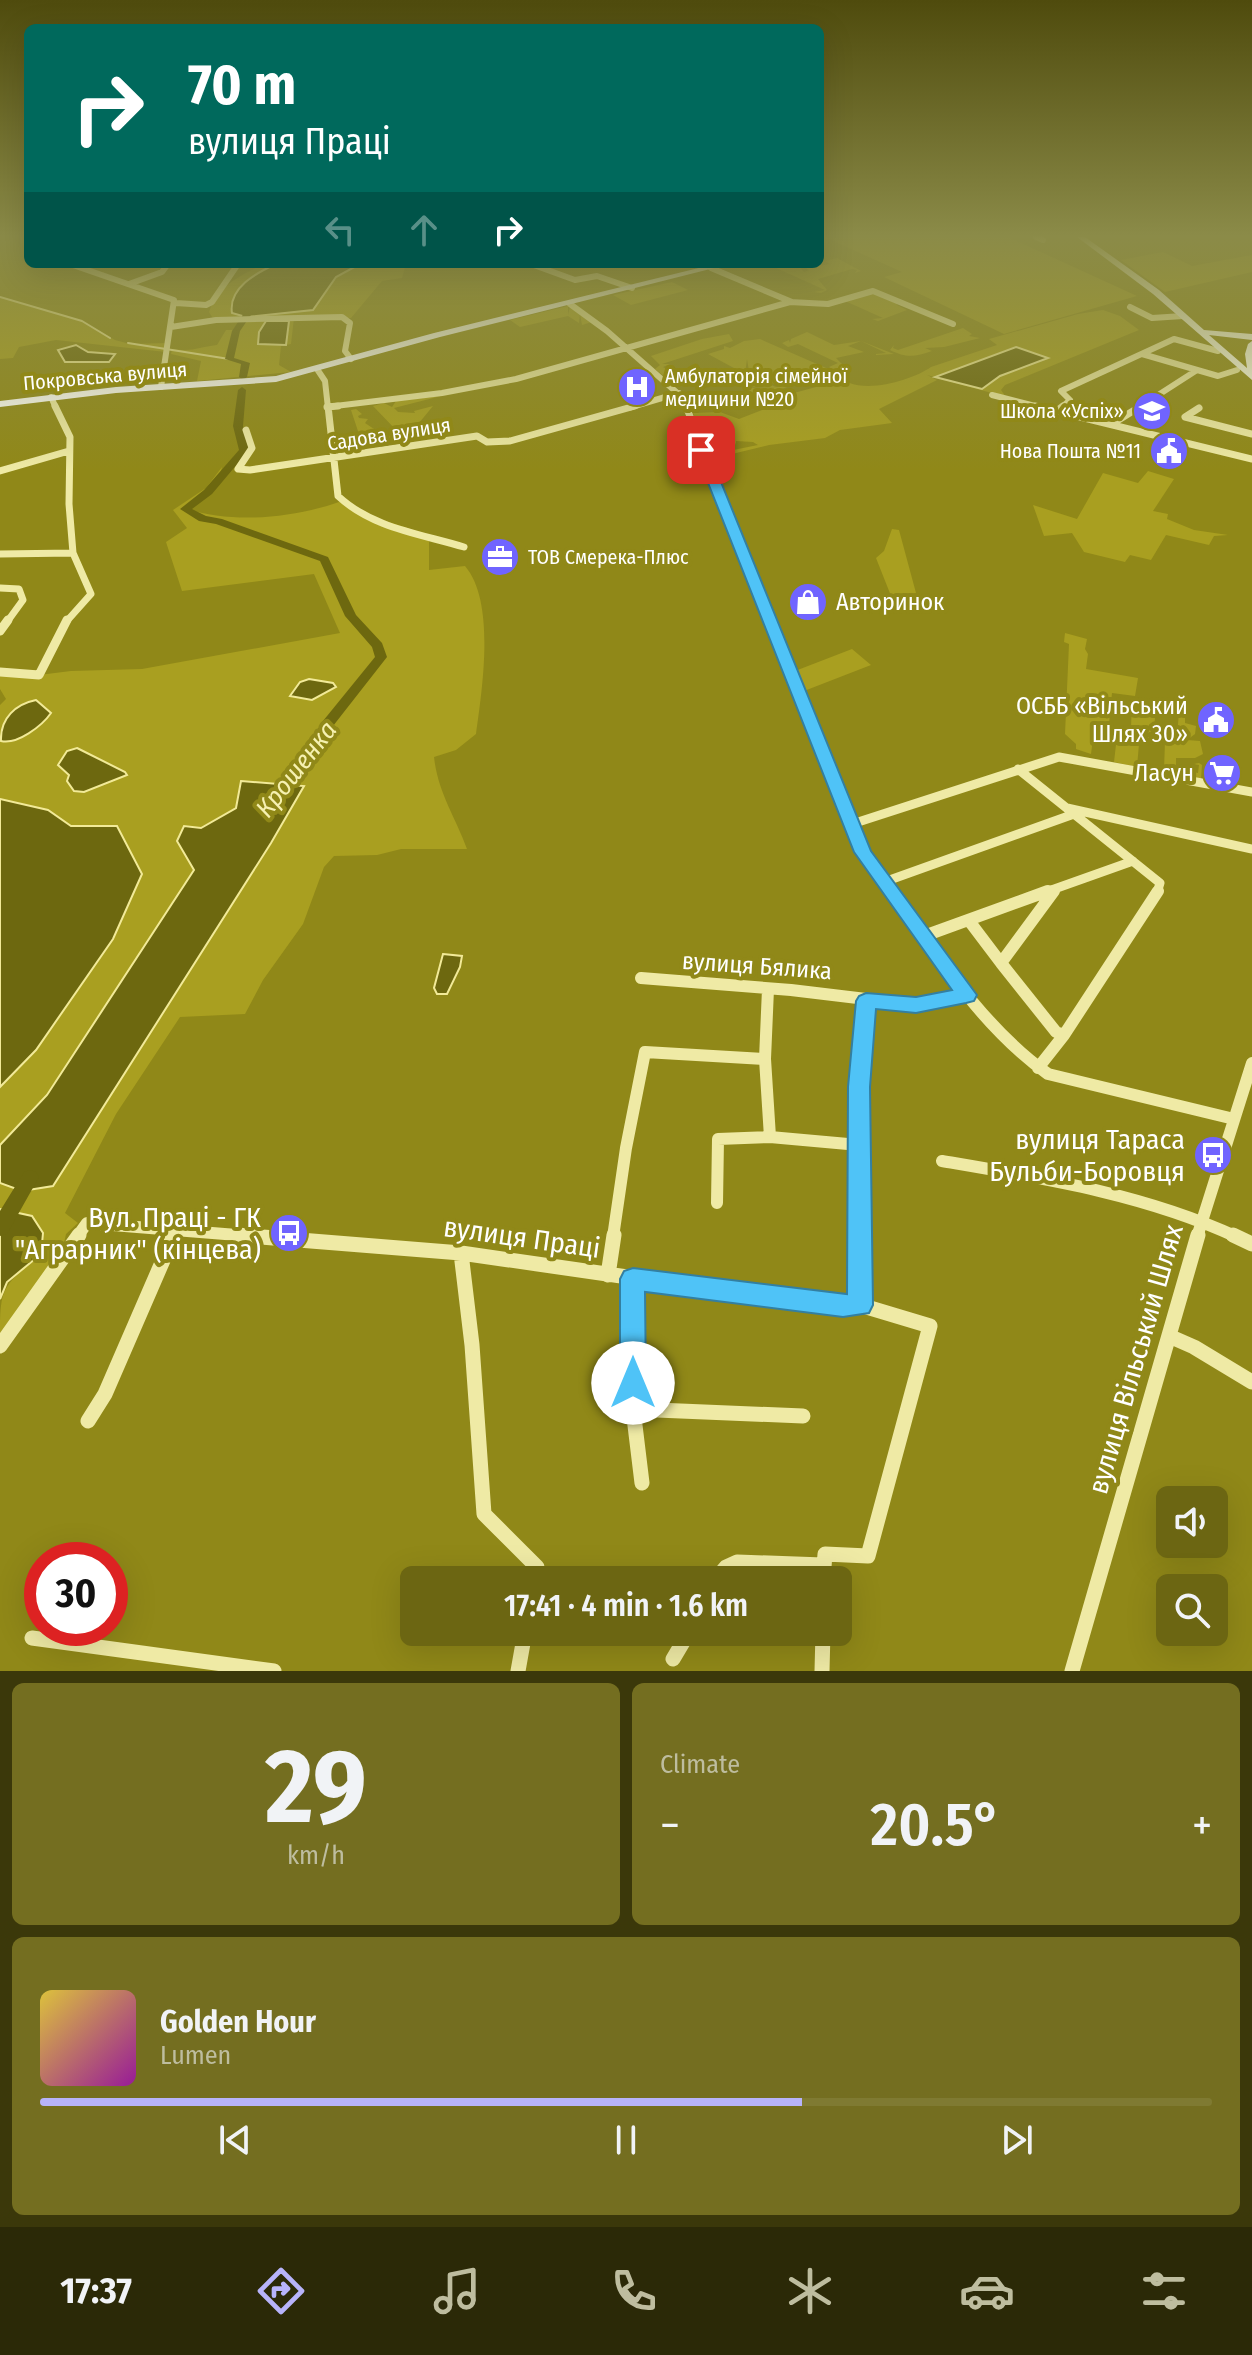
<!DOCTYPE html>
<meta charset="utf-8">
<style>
body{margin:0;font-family:"Fira Sans Condensed",sans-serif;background:#746e20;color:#f1f3f6;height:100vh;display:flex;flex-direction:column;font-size:30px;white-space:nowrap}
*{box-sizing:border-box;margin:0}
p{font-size:26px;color:#bebd9f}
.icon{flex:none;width:44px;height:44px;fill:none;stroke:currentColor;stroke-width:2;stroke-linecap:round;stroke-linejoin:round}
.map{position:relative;height:1671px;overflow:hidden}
.panel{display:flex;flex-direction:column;gap:12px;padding:12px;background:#3b380a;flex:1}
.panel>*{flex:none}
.banner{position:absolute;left:24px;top:24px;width:800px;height:244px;border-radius:12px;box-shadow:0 8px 32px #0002;background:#00695c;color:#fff;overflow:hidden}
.buttons{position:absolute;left:1156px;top:1486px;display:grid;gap:16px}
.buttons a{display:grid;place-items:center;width:72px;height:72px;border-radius:12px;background:#6c6612;box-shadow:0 8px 32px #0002;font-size:40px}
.speed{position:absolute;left:24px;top:1542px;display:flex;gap:16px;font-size:40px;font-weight:700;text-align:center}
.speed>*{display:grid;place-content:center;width:104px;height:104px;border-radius:50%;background:#6c6612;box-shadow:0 8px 32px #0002;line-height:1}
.speed .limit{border:12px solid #d22;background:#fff;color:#111}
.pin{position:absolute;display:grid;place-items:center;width:68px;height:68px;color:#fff;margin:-34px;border-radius:16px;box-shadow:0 4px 12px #0006}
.me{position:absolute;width:88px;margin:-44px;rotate:0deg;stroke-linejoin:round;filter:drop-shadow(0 0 6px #0008)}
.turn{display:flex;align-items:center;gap:28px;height:168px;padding:0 32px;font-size:36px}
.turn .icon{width:104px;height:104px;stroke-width:2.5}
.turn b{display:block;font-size:56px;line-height:68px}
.lanes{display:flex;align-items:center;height:76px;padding:0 32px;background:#0003;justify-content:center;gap:40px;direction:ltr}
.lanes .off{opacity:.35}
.big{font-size:60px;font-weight:600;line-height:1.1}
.panel .card{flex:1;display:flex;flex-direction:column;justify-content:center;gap:12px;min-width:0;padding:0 28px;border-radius:12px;background:#746e20}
.panel .dial{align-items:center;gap:0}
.dial b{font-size:104px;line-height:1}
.song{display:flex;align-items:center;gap:24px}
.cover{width:96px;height:96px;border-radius:12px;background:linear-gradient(135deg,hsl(50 70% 55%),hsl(300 70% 35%))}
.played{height:8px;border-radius:4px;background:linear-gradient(90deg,#b7b3fa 65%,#7f7a32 65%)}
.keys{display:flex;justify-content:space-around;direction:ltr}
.heat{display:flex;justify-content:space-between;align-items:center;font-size:44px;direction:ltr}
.panel .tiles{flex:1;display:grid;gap:12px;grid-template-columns:1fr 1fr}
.card:last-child{grid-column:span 2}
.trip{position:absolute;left:400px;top:1566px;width:452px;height:80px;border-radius:12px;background:#6c6612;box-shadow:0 8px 32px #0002;font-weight:600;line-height:80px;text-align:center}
.tab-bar{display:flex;height:128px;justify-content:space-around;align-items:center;background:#2b2907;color:#bebd9f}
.tab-bar .icon{width:56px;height:56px}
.tab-bar .active{color:#b7b3fa}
.tab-bar b{font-size:36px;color:#f1f3f6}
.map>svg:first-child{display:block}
.green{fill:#a99f20;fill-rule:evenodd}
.water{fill:#6d680f;stroke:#f2ea98;stroke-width:2}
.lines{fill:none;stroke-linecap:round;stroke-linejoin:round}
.stream{stroke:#f2ea98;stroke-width:2}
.river{fill:#6d680f;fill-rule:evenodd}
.minor-far4{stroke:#efeaa5;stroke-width:6}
.minor-far3{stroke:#efeaa5;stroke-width:7}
.minor-far2{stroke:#efeaa5;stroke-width:9}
.minor-far1{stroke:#efeaa5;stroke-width:12}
.minor{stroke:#efeaa5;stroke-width:15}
.major{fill:#ffe;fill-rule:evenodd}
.highway{fill:#fff;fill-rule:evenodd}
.route{fill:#4fc3f7;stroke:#337fa1;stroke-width:2}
.labels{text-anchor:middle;stroke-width:8;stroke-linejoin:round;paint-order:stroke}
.far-street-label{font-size:20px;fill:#fff;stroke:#908818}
.far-poi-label{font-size:20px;fill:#fff;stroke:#908818;text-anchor:start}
.poi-label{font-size:24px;fill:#fff;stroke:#908818;text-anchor:end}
.street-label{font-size:24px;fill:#fff;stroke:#908818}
.water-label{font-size:26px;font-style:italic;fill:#f6f1b1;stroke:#908818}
.near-poi-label{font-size:28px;fill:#fff;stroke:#908818;text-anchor:end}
.near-street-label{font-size:28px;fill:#fff;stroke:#908818}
</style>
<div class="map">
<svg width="1252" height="1671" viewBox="0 0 1252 1671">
<rect width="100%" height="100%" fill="#908818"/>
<path class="green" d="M828,237h180l129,59 -133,38 -120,-57 18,-5 -73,-33 -9,2z
M1163,252l29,14 60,-11v17l-87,20 -44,-32z
M837,258l24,13 -6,2 2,-3 -5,-1 -34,10 9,11 -6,3 -7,-1 11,-2 -51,-23 23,-3 -8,3h11l4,5 5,-2 -3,-2 24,-4 -5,-3z
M263,264h13c-20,10 -40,21 -46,44l16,9 67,-7 23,-33 19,-11 51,-2 -4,14 -20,3 -31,37h-57l-3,26 -10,2 -2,19 12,7 -94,9 4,-20 -30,-7 1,-5c22,3 26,-2 45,-4l9,-15h7l8,-11 -27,1 -5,-8c9,-27 30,-35 54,-48z
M672,282l16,8 -57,15 -18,-10z
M870,292l27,10v3l10,5 -29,11 -6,-2 11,-1 -38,-17 -6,2 3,2 -7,-3z
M0,297l82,24 33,19 15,4 38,-1 -2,9 -110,-12 -37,7 -6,11 -13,1z
M568,306v9l2,-8 22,15 -10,3 -2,-11 -1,9 -11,-7 -48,11 -10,-7z
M1103,310l17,6 19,14 -134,55 -4,5 5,7 -79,-22 10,5 -58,29 13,14 -52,7 -15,8 -56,7 -41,10v-4l30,-6 -5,-3 -17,-1v4l-6,-15 -15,4 1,4 -10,-4 6,16 -4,1 -15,-38 27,-1 19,7 28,-11 3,-6 13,10 -6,-5 2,-10 52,-14 -2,-5 -10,3 -6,-3 22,-6c18,27 76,9 96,-5l66,-22 -8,-6 89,-25zM1006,350l-7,26 -17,13 -46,-12z
M963,328l9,6 -3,2 11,2 -36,9 -19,1 7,3c-17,6 -26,7 -42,-1l4,-5 -1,3 5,2z
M807,332l27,13 27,-4 33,13 -18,1v-1l10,-1 -25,-12 -13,5 16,6 -28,6 10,10 -10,3 -7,-4 9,-4 -40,-19 -10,3 -6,-4 7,-3 1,3 1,-4z
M729,334l4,7 -71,23h8l-7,3 15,9 -6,2 4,2 -6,1 -15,-12 5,-4 -9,-9 51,-17z
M760,339l73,32 -63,22 5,-4 -19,5 -12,-6 36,-1 -10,-5 -4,1 10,4h-31l5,-10 -3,-18 -2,15 -37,-20 16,-5v-3l6,2 14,-7z
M441,396l-47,12 4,4 17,1 -1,-2 19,-5 -14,17 -16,4 -4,6 5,3 -42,7 -11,-33 5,-1 6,5 -4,2 1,2 9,1 -3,4 12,8 -5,2 3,4h11l-3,-4 7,3 9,-3 -26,-27 11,-3 8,4 4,-6z
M222,467c-4,21 -21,29 -36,42 50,15 108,9 156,-8l10,9 77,25v35l36,-4c31,36 17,124 11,168l-20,16 -22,7c4,36 21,59 33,92h-66l-24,6 -43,1 -10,11 -21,57 -40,56 -18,34 -65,3 -64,97 -51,99 13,10 -12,11 -3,14 -63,94c0,-54 0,-54 41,-88l-9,-38 -32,-7v-26l22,8 31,-6 218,-342 32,-56 -61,-6 -6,27 -59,33 17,29 -147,225 -47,50v-58l36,-37 81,-224h-46l-23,-16 -48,-11v-94l6,-6 -6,-10v-17l39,3 32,-4 71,-2 198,-36 -26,-59 -132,17 -16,-49 21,-14 -14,-18 33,-22z
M1148,471l26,8 -21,32 15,3 -1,5 27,11 34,5 -14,1 -5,9 -43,-10 -15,25 -21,-5 -5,7 -41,-10 -12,-19 -28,3 -11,-31 44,14 26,-46 35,10z
M892,529l7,1 17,63 -21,13 -19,-48 8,-7z
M1065,633l22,6 -2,10 3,5 -2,15 52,9 -3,18 -23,-3 -3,31 -14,-1 -4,31 -15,-5v-5l-11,-10 4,-90 -5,-2z
M852,649l19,16 -67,26 -9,-20z
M1132,701l24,4 -2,25 -15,7 -11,-2v4l11,5 -2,23 -23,-5 3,-26 7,1 1,-9h6z
M1168,707l17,3v13l11,3 -1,8 -8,6 13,1 3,13 -8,4h-19v10l22,5 1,-8 -5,-1 5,-1 3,2 -1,14 -37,-8 1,-30 -15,-3 -1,4h-5l1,-5h15l-9,-3 13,-3v5l13,2 2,-27z"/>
<path class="water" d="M276,264h84l-24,13 -23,33 -67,7 -14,-4c-4,-25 24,-40 44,-49z
M266,321h23l-3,24 -28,-1 1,-12z
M76,345l12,7 27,2 -6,8h-44l-7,-12z
M1016,347l32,11 -48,18 -18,13 -47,-12z
M309,679l24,4 3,4 -24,13 -22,-4 10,-14z
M36,700l15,13c-9,13 -34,32 -50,28 -1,-23 15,-37 35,-41z
M77,748l48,24 2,3 -43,17 -10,-1 -7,-10 2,-6 -11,-10 9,-14z
M241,781l63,5 -33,57 -218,343 -31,5 -22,-8v-38l47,-50 147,-225 -17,-29 7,-15 17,2 35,-20z
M0,799l48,11 23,16h46l25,48 -29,65 -77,111 -36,37z
M443,954l19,2 -2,11 -13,27h-10l-3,-6z
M0,1209l32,7 11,17 -2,21 -34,28 -7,17z"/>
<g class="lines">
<path class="stream" d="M0,297l82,24 28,17
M128,343l101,16"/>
<path class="river" d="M248,307l7,2 -15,22 -6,27 16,5 -3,14 -4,3 -4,-3 2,-13 -16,-5 7,-28z
M242,387l4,3 -3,36 6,24 -37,44 -20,15 14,7 16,3 106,38 28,58 26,28 5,14 -54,69 -28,46 -27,26 -5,1 -7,-4 2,-3 27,-26 28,-45 52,-64 -3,-10 -27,-31 -25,-55 -104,-37 -17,-3 -19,-12 24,-19 35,-40 -6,-24 5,-36z
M30,1170l6,2 3,5 -32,57 -7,2v-25l24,-39z"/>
<path class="minor-far4" d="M1036,237l7,3
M70,264l104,36 -13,87
M531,264l44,16 22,-4 35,12
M711,268l81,34
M129,284l33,-12 6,-8
M176,303l30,2 6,-3 26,-38
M570,304l37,27 76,67 4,10
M1130,307l22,11 31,-2
M171,327l45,-7 126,-3 8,6 -5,28 6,8
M1142,354l76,22 19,-6
M317,369l8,12 3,27
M992,395l51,13
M51,397l5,11
M327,407l115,-14 74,-14 274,-77 38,2 45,-13 80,33
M628,408l51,-15
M1061,408l9,-8 -9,-9 113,-52 44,12
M1138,408l59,-38"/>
<path class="minor-far3" d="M55,406l15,31 -1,67 4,49 18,41 -25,28
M328,406l10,90c34,32 83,38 126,51
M686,406l83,216
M1035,406l217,53
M327,407l11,-1
M1199,408l-14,9 67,17
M1058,410l5,-4
M1112,424l29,-18
M246,430l6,18 -14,21 12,1 227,-34 10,6 23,-1 125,-35
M0,471l69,-20
M0,554l73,-1
M0,588l19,1 4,11 -16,22"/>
<path class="minor-far2" d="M768,620l95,232 30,41
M0,631l8,-11
M0,672l39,3 28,-55
M1018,769l142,114 -3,10
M1067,808l185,41
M852,824l207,-67 193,35
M884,882l190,-68
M1043,893l90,-32"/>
<path class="minor-far1" d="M891,891c47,65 91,136 157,183l186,45
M1054,891l-53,72 55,69 8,3
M970,922l31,41
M924,936l124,-45
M641,978l150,12 125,15 50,-10
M768,989l-3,70 5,78
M1038,1068l26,-33 94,-144
M942,1161c100,17 202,33 295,76
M717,1203l1,-64 52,-2 89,8
M77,1237l10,-14 175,14
M173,1237l3,-7
M613,1237l13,-89 19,-96 120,7
M860,1237l-1,-150 7,-86
M1197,1237l55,-174"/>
<path class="minor" d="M237,1235l224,18 285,41 114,11v-70
M1233,1235l19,9
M461,1253l11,92 12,169 53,53 -3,13
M608,1275l6,-40
M633,1279v130l9,74
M1169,1336l25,11 58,35
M0,1346l79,-111
M633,1409l170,7
M88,1421l17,-27 69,-159
M715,1580l11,-13 11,-5 86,3
M823,1580l2,-26 43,2 62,-230 -70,-21
M32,1638l242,33
M673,1659l16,-27
M518,1671l7,-39
M822,1671l1,-39
M1072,1671l126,-436"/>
<path class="major" d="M1077,237h8l74,53 45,40 48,4v6l-43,-5 38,33 -2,-14 3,-10 4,-3v39l-99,-86z"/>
<path class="highway" d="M715,264h15l-290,73 -164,45 -160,11 -116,14v-6l116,-14 160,-11 158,-43z"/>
</g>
<linearGradient id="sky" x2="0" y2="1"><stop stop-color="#4f4b0d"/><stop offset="0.5" stop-color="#8b8b48"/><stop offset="1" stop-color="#8b8b48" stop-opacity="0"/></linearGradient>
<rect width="1252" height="471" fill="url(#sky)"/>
<path class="route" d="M697,448l11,2 163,401 106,144 -3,6 -8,2 -50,10 -40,-4 -6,78 3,218 -4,8 -26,4 -198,-25 1,91 -4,9 -9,3 -9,-3 -4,-9v-104l4,-8 9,-3 214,26 1,-207 8,-86 3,-5 7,-3 50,4 36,-7 -98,-138 -159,-402z"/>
<defs>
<symbol id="hospital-disc" viewBox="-11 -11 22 22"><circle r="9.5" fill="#7064ff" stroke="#908818"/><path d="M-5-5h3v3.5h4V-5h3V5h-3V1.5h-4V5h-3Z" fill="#fff"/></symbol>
<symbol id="school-disc" viewBox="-11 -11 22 22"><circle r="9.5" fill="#7064ff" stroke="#908818"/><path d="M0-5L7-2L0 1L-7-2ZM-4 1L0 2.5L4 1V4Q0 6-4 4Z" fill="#fff"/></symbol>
<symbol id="civic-disc" viewBox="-11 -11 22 22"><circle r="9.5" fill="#7064ff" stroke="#908818"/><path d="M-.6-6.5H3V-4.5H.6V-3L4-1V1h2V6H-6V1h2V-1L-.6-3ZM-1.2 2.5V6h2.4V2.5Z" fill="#fff"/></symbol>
<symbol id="office-disc" viewBox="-11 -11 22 22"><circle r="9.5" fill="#7064ff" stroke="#908818"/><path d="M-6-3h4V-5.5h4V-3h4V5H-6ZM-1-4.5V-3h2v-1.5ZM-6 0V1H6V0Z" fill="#fff"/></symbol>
<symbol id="shop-disc" viewBox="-11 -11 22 22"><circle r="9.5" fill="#7064ff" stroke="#908818"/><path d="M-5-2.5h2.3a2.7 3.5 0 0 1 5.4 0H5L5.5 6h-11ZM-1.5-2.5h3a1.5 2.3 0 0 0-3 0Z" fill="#fff"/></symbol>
<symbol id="supermarket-disc" viewBox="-11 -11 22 22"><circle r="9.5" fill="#7064ff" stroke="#908818"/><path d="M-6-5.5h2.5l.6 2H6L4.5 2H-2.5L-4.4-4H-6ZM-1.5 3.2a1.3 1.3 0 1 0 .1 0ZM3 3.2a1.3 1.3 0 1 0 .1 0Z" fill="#fff"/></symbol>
<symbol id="bus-disc" viewBox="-11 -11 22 22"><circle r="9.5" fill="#7064ff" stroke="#908818"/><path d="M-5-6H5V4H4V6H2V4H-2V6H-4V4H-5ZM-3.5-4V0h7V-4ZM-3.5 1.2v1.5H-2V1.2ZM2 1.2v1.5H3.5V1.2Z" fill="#fff"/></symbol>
</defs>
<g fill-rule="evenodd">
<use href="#hospital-disc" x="615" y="365" width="44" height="44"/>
<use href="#school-disc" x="1130" y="389" width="44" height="44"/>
<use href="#civic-disc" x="1147" y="429" width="44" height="44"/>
<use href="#office-disc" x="478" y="535" width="44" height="44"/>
<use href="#shop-disc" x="786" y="580" width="44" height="44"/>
<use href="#civic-disc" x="1194" y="698" width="44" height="44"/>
<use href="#supermarket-disc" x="1200" y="751" width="44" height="44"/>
<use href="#bus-disc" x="1191" y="1133" width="44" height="44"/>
<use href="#bus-disc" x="267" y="1211" width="44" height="44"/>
</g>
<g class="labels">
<g class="far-street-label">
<text transform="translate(105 376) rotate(-5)" y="7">Покровська вулиця</text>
<text transform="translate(389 434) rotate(-9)" y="7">Садова вулиця</text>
</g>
<g class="far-poi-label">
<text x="665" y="383">Амбулаторія сімейної<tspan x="665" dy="23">медицини №20</tspan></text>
<text x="1124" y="418" text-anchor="end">Школа «Успіх»</text>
<text x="1141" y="458" text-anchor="end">Нова Пошта №11</text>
<text x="528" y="564">ТОВ Смерека-Плюс</text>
</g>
<g class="poi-label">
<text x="836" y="610" text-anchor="start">Авторинок</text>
<text x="1188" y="714">ОСББ «Вільський<tspan x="1188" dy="28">Шлях 30»</tspan></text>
<text x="1194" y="781">Ласун</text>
</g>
<g class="street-label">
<text transform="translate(757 966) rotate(4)" y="8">вулиця Бялика</text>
</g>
<g class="water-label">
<text transform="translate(296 769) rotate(-52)" y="9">Крошенка</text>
</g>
<g class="near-poi-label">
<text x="1185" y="1149">вулиця Тараса<tspan x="1185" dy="32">Бульби-Боровця</tspan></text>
<text x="261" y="1227">Вул. Праці - ГК<tspan x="261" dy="32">"Аграрник" (кінцева)</tspan></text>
</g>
<g class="near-street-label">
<text transform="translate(522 1237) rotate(8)" y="10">вулиця Праці</text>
<text transform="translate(1135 1359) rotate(-74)" y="10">вулиця Вільський Шлях</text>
</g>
</g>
</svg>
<div class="buttons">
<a><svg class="icon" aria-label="sound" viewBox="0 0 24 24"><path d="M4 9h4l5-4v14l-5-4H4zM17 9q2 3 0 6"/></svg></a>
<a><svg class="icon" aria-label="search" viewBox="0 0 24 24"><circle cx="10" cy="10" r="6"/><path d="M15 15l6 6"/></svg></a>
</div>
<div class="speed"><div class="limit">30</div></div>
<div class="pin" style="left:701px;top:450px;background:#d93025"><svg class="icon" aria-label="arrive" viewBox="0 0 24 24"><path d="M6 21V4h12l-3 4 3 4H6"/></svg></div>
<svg class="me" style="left:633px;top:1383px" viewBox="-20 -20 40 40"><circle r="19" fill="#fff"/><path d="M0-13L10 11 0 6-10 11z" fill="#4fc3f7"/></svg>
<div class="trip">17:41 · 4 min · 1.6 km</div>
<div class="banner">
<div class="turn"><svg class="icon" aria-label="right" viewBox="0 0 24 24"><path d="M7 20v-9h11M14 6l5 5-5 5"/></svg><div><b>70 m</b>вулиця Праці</div></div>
<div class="lanes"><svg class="icon off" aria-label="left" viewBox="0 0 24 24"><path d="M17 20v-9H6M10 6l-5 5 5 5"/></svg><svg class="icon off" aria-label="ahead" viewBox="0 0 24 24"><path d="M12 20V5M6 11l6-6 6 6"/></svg><svg class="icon" aria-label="right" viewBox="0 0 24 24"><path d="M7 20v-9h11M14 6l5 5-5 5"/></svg></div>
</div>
</div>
<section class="panel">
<div class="tiles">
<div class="card dial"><b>29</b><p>km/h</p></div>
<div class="card"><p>Climate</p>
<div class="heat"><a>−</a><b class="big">20.5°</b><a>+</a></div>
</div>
<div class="card">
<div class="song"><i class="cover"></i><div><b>Golden Hour</b><p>Lumen</p></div></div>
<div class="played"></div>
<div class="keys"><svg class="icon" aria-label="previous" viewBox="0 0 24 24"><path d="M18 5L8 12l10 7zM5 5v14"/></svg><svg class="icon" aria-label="pause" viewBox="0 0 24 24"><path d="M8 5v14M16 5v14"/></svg><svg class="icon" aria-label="next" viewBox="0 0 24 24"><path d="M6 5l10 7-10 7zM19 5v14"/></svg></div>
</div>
</div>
</section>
<nav class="tab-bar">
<b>17:37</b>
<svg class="icon active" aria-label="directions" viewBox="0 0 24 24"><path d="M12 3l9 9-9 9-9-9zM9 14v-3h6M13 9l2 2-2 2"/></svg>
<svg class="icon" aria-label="music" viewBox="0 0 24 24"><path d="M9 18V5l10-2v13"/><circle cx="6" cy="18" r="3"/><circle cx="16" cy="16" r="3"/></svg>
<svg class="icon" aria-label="phone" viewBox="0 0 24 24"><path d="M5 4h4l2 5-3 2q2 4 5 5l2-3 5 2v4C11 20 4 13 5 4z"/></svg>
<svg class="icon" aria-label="climate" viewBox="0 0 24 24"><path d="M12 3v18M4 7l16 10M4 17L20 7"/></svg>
<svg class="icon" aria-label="car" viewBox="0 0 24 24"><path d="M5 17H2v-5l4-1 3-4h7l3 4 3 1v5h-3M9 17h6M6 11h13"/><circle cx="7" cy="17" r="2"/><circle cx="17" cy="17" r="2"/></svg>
<svg class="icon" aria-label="filters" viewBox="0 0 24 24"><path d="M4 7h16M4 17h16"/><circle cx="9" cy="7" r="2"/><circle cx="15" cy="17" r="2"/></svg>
</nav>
